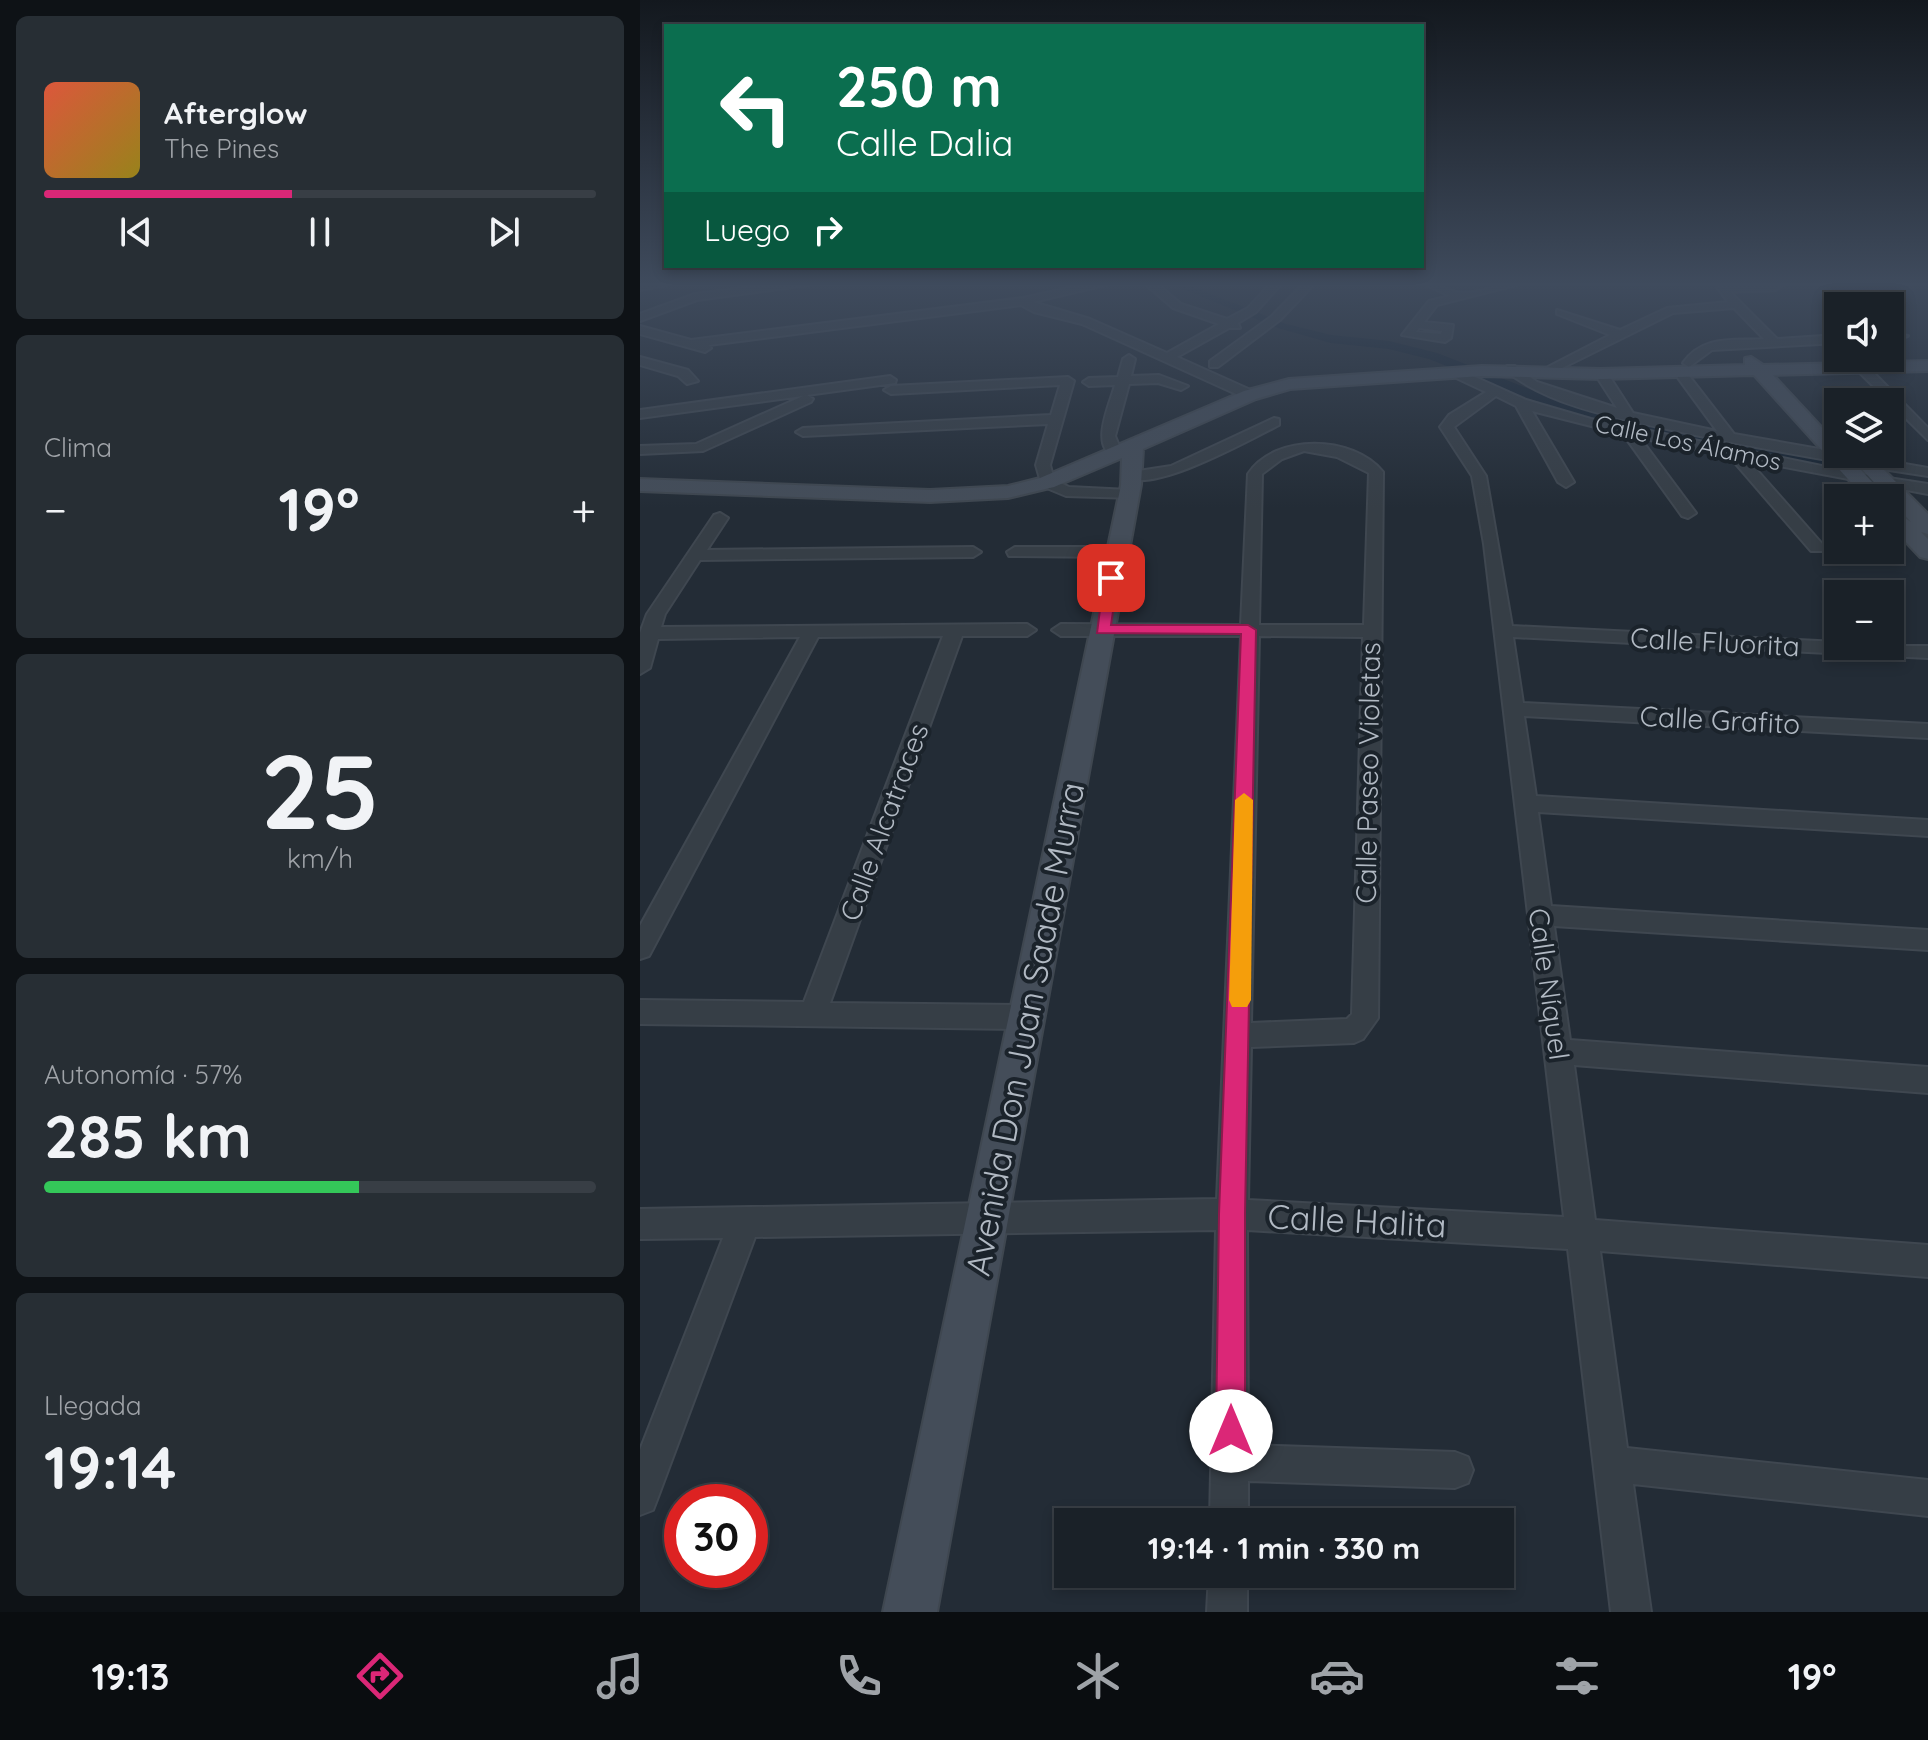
<!DOCTYPE html>
<html lang="es">
<meta charset="utf-8">
<style>
body{margin:0;font-family:Quicksand,sans-serif;background:#272e34;color:#f1f3f6;height:100vh;display:flex;flex-direction:column;font-size:30px;white-space:nowrap}
*{box-sizing:border-box;margin:0}
p{font-size:26px;color:#9fa3a8}
.icon{flex:none;width:44px;height:44px;fill:none;stroke:currentColor;stroke-width:2;stroke-linecap:round;stroke-linejoin:round}
.map{position:relative;flex:1;overflow:hidden}
.sheet{display:flex;flex-direction:column;gap:16px;padding:16px;background:#0e1216;width:640px}
.sheet>*{flex:none}
.guide{position:absolute;left:24px;top:24px;width:760px;height:244px;border-radius:0px;box-shadow:0 4px 12px #0003,0 0 0 2px #383e45;background:#0b6e4f;color:#fff;overflow:hidden}
.buttons{position:absolute;left:1184px;top:292px;display:grid;gap:16px}
.buttons a{display:grid;place-items:center;width:80px;height:80px;border-radius:0px;background:#1a2128;box-shadow:0 4px 12px #0003,0 0 0 2px #383e45;font-size:40px}
.speed{position:absolute;left:24px;top:1484px;display:flex;gap:16px;font-size:40px;font-weight:700;text-align:center}
.speed>*{display:grid;place-content:center;width:104px;height:104px;border-radius:50%;background:#1a2128;box-shadow:0 4px 12px #0003,0 0 0 2px #383e45;line-height:1}
.speed .limit{border:12px solid #d22;background:#fff;color:#111}
.pin{position:absolute;display:grid;place-items:center;width:68px;height:68px;color:#fff;margin:-34px;border-radius:16px;box-shadow:0 4px 12px #0006}
.me{position:absolute;width:88px;margin:-44px;rotate:0deg;stroke-linejoin:round;filter:drop-shadow(0 0 6px #0008)}
.turn{display:flex;align-items:center;gap:28px;height:168px;padding:0 40px;font-size:36px}
.turn .icon{width:104px;height:104px;stroke-width:2.5}
.turn b{display:block;font-size:56px;line-height:68px}
.then{display:flex;align-items:center;height:76px;padding:0 40px;background:#0003;gap:16px;font-size:30px}
.big{font-size:60px;font-weight:700;line-height:1.1}
.sheet .card{flex:1;display:flex;flex-direction:column;justify-content:center;gap:12px;min-width:0;padding:0 28px;border-radius:12px;background:#272e34}
.sheet .dial{align-items:center;gap:0}
.dial b{font-size:104px;line-height:1}
.song{display:flex;align-items:center;gap:24px}
.cover{width:96px;height:96px;border-radius:12px;background:linear-gradient(135deg,hsl(10 70% 55%),hsl(50 70% 35%))}
.played{height:8px;border-radius:4px;background:linear-gradient(90deg,#db2777 45%,#383e45 45%)}
.keys{display:flex;justify-content:space-around;direction:ltr}
.heat{display:flex;justify-content:space-between;align-items:center;font-size:44px;direction:ltr}
.charge{height:12px;border-radius:6px;background:linear-gradient(90deg,#34c759 57%,#383e45 0)}
.trip{position:absolute;left:414px;top:1508px;width:460px;height:80px;border-radius:0px;background:#1a2128;box-shadow:0 4px 12px #0003,0 0 0 2px #383e45;font-weight:700;line-height:80px;text-align:center}
.menu{display:flex;height:128px;justify-content:space-around;align-items:center;background:#0a0d10;color:#9fa3a8}
.menu .icon{width:56px;height:56px}
.menu .current{color:#db2777}
.menu b{font-size:36px;color:#f1f3f6}
main{display:flex;flex:1;min-height:0}
.map>svg:first-child{display:block}
.lines{fill:none;stroke-linecap:round;stroke-linejoin:round}
.canal{fill:#172432;fill-rule:evenodd}
.street-casing{stroke:#3f4750;stroke-width:4}
.secondary-casing{stroke:#3f4750;stroke-width:4}
.street{fill:#363e46;fill-rule:evenodd}
.secondary{fill:#444d59;fill-rule:evenodd}
.route{fill:#db2777;stroke:#8e194d;stroke-width:2}
.slow{fill:#f59e0b}
.labels{text-anchor:middle;stroke-width:8;stroke-linejoin:round;paint-order:stroke}
.far-street-label{font-size:24px;fill:#b1b9c3;stroke:#1b232b}
.street-label{font-size:28px;fill:#b1b9c3;stroke:#1b232b}
.near-street-label{font-size:34px;fill:#b1b9c3;stroke:#1b232b}
</style>
<main>
<section class="sheet">
<div class="card">
<div class="song"><i class="cover"></i><div><b>Afterglow</b><p>The Pines</p></div></div>
<div class="played"></div>
<div class="keys"><svg class="icon" aria-label="previous" viewBox="0 0 24 24"><path d="M18 5L8 12l10 7zM5 5v14"/></svg><svg class="icon" aria-label="pause" viewBox="0 0 24 24"><path d="M8 5v14M16 5v14"/></svg><svg class="icon" aria-label="next" viewBox="0 0 24 24"><path d="M6 5l10 7-10 7zM19 5v14"/></svg></div>
</div>
<div class="card"><p>Clima</p>
<div class="heat"><a>−</a><b class="big">19°</b><a>+</a></div>
</div>
<div class="card dial"><b>25</b><p>km/h</p></div>
<div class="card"><p>Autonomía · 57%</p><b class="big">285 km</b><div class="charge"></div></div>
<div class="card"><p>Llegada</p><b class="big">19:14</b></div>
</section>
<div class="map">
<svg width="1288" height="1612" viewBox="0 0 1288 1612">
<rect width="100%" height="100%" fill="#232c36"/>
<g class="lines">
<path class="canal" d="M526,282h15l105,42 45,11 58,6 48,12 133,52 220,48 75,12 7,4 -7,4 -75,-12 -229,-50 -132,-52 -40,-10 -58,-6 -53,-15z"/>
<defs>
<path id="street" d="M40,282l-40,8v-6z
M155,282h34l-132,18 -57,21v-7l55,-20z
M457,282h21l-85,20 57,17 77,34 52,-29 -46,-16 -30,-26h12l26,22 46,15 21,-11 24,-26h11l-27,30 -18,11 2,5h-11l-52,29 78,35v6h-10l-163,-74 -48,-12 -13,-7 -312,40 2,3 -6,4 -65,-18v-8l51,14 332,-42z
M665,282h11l-36,38 -62,47h-8v-6l62,-45z
M780,282c16,0 29,11 44,11 21,-1 42,-11 64,-11l-91,23 -13,17 29,3 -2,13 -6,4 -43,-7 27,-34 21,-5zM779,328l23,3 -1,3 -25,-2z
M1147,282l-11,8 -46,2 47,47 61,-4v8l-126,7 -23,17 -6,-4c20,-28 48,-22 81,-24l-30,-31 -61,5 -115,57 -10,-3 62,-32 -53,-21v-4l63,20 47,-22 61,-6 -11,-15z
M1250,333l18,3 -18,5z
M489,355l6,4 -4,17 28,-1 29,11 -7,4 -23,-7 -29,1 -14,52 7,17 -7,4c-26,-10 -5,-53 0,-72l-26,1 -6,-4 6,-4 29,-1 5,-18z
M0,357l48,13 10,11 -11,3 -9,-8 -38,-11z
M1218,365h8l62,63v12l-70,-69z
M867,366h8l22,16 80,26 -22,-34 11,-3 27,42 84,18 -44,-60 10,-3 51,66 194,34v8c-87,-13 -174,-28 -261,-47 -54,-12 -115,-23 -160,-57z
M815,368l71,32 65,19 265,54 72,11v10l-180,-34 75,85v6h-12l-82,-95 -89,-18 56,75 -8,5 -6,-2 -59,-82 -91,-23 42,71 -8,5 -8,-5 -42,-76 -20,-10 -42,31 32,49 26,150 326,16v4h90v12l-415,-21 10,66 405,21v14l-404,-22 12,80 392,24v16l-390,-24 13,94 377,24v20l-374,-24 16,114 358,27v26l-354,-28 21,155 333,25v32l-328,-26 27,197 301,32v36l-295,-32 18,128h-40l-43,-363 -321,-19 1,215 207,7 13,5 5,13 -5,13 -13,5 -207,-7v41h-38l6,-292 -461,7 -97,260 -5,13 -13,5v-65l83,-212 -83,1v-30l577,-10 24,-563h-180l-9,-6 9,-6 180,1 7,-151c27,-41 105,-39 135,-2l-5,546 -15,21 -9,4 -103,4 -3,153 316,17 -80,-673 -12,-68 -32,-49 9,-12 37,-23 -36,-17 -1,-3zM664,451l33,6 32,16 -5,152h-105l3,-151 20,-15zM619,636l104,1 -11,377 -5,5 -96,4z
M250,376l6,4 -1,3 -88,12 6,4 -2,3 -108,49 -63,3v-8l56,-2 107,-48 -163,22v-8z
M428,377l6,4 -24,84 4,15 15,7 60,3 5,2v6l-68,-2 -24,-10 -6,-21 12,-41 -245,12 -7,-4 7,-4 248,-13 9,-30 -169,9 -7,-4 7,-4z
M634,418l5,1v6c-28,14 -129,71 -154,51l7,-4 39,-6z
M80,513l8,5 -21,32 266,-3 8,5 -8,5 -273,3 -35,54 -4,13 366,-3 9,6 -9,6h-65l-132,367 197,2 9,4 4,8 -4,8 -9,4 -387,-5v-24l164,2 139,-366 -125,1 -169,319 -9,3v-33l160,-289 -142,2 -8,29 -10,6v-41l7,-19 67,-99z
M375,547h101l8,5 -8,5 -107,-1 -2,-4z
M569,1574h38v38h-40z"/>
<path id="secondary" d="M1111,357l12,8 165,-4v10l-155,4 65,70v9h8l41,44h-22l-111,-123 -153,4 -119,-3 -192,13 -34,10 -113,50 -2,36 -204,1127h-54l238,-1127 1,-27 -68,29 -46,11 -78,4 -290,-11v-12l290,11 78,-4 32,-8 204,-87 45,-12 193,-13 119,3 144,-4v-7z
M1228,459l7,2 53,53v20l-7,-2 7,7v20l-8,-2 -30,-32v-13l4,-1 17,11 -53,-57z"/>
</defs>
<use href="#street" class="street-casing"/>
<use href="#secondary" class="secondary-casing"/>
<use href="#street" class="street"/>
<use href="#secondary" class="secondary"/>
</g>
<linearGradient id="sky" x2="0" y2="1"><stop stop-color="#13181e"/><stop offset="0.56" stop-color="#3f4b5d"/><stop offset="1" stop-color="#3f4b5d" stop-opacity="0"/></linearGradient>
<rect width="1288" height="508" fill="url(#sky)"/>
<path class="route" d="M471,574l7,4 -7,47h137l8,5 -11,584v217l-4,10 -10,4 -11,-4 -4,-10 3,-217 22,-580 -144,-1 7,-55z"/>
<path class="slow" d="M604,793l9,7 -2,200 -4,7h-15l-3,-7 6,-200z"/>
<g class="labels">
<g class="far-street-label">
<text transform="translate(1048 443) rotate(12)" y="8">Calle Los Álamos</text>
</g>
<g class="street-label">
<text transform="translate(1075 642) rotate(3)" y="10">Calle Fluorita</text>
<text transform="translate(1080 720) rotate(3)" y="10">Calle Grafito</text>
<text transform="translate(728 773) rotate(-89)" y="10">Calle Paseo Violetas</text>
<text transform="translate(244 822) rotate(-70)" y="10">Calle Alcatraces</text>
<text transform="translate(909 984) rotate(82)" y="10">Calle Níquel</text>
</g>
<g class="near-street-label">
<text transform="translate(385 1029) rotate(-79)" y="12">Avenida Don Juan Saade Murra</text>
<text transform="translate(717 1221) rotate(3)" y="12">Calle Halita</text>
</g>
</g>
</svg>
<div class="buttons">
<a><svg class="icon" aria-label="sound" viewBox="0 0 24 24"><path d="M4 9h4l5-4v14l-5-4H4zM17 9q2 3 0 6"/></svg></a>
<a><svg class="icon" aria-label="layers" viewBox="0 0 24 24"><path d="M12 4l9 5-9 5-9-5zM3 14l9 5 9-5"/></svg></a>
<a>+</a>
<a>−</a>
</div>
<div class="speed"><div class="limit">30</div></div>
<div class="pin" style="left:471px;top:578px;background:#d93025"><svg class="icon" aria-label="arrive" viewBox="0 0 24 24"><path d="M6 21V4h12l-3 4 3 4H6"/></svg></div>
<svg class="me" style="left:591px;top:1431px" viewBox="-20 -20 40 40"><circle r="19" fill="#fff"/><path d="M0-13L10 11 0 6-10 11z" fill="#db2777"/></svg>
<div class="trip">19:14 · 1 min · 330 m</div>
<div class="guide">
<div class="turn"><svg class="icon" aria-label="left" viewBox="0 0 24 24"><path d="M17 20v-9H6M10 6l-5 5 5 5"/></svg><div><b>250 m</b>Calle Dalia</div></div>
<div class="then">Luego<svg class="icon" aria-label="right" viewBox="0 0 24 24"><path d="M7 20v-9h11M14 6l5 5-5 5"/></svg></div>
</div>
</div>
</main>
<nav class="menu">
<b>19:13</b>
<svg class="icon current" aria-label="directions" viewBox="0 0 24 24"><path d="M12 3l9 9-9 9-9-9zM9 14v-3h6M13 9l2 2-2 2"/></svg>
<svg class="icon" aria-label="music" viewBox="0 0 24 24"><path d="M9 18V5l10-2v13"/><circle cx="6" cy="18" r="3"/><circle cx="16" cy="16" r="3"/></svg>
<svg class="icon" aria-label="phone" viewBox="0 0 24 24"><path d="M5 4h4l2 5-3 2q2 4 5 5l2-3 5 2v4C11 20 4 13 5 4z"/></svg>
<svg class="icon" aria-label="climate" viewBox="0 0 24 24"><path d="M12 3v18M4 7l16 10M4 17L20 7"/></svg>
<svg class="icon" aria-label="car" viewBox="0 0 24 24"><path d="M5 17H2v-5l4-1 3-4h7l3 4 3 1v5h-3M9 17h6M6 11h13"/><circle cx="7" cy="17" r="2"/><circle cx="17" cy="17" r="2"/></svg>
<svg class="icon" aria-label="filters" viewBox="0 0 24 24"><path d="M4 7h16M4 17h16"/><circle cx="9" cy="7" r="2"/><circle cx="15" cy="17" r="2"/></svg>
<b>19°</b>
</nav>
